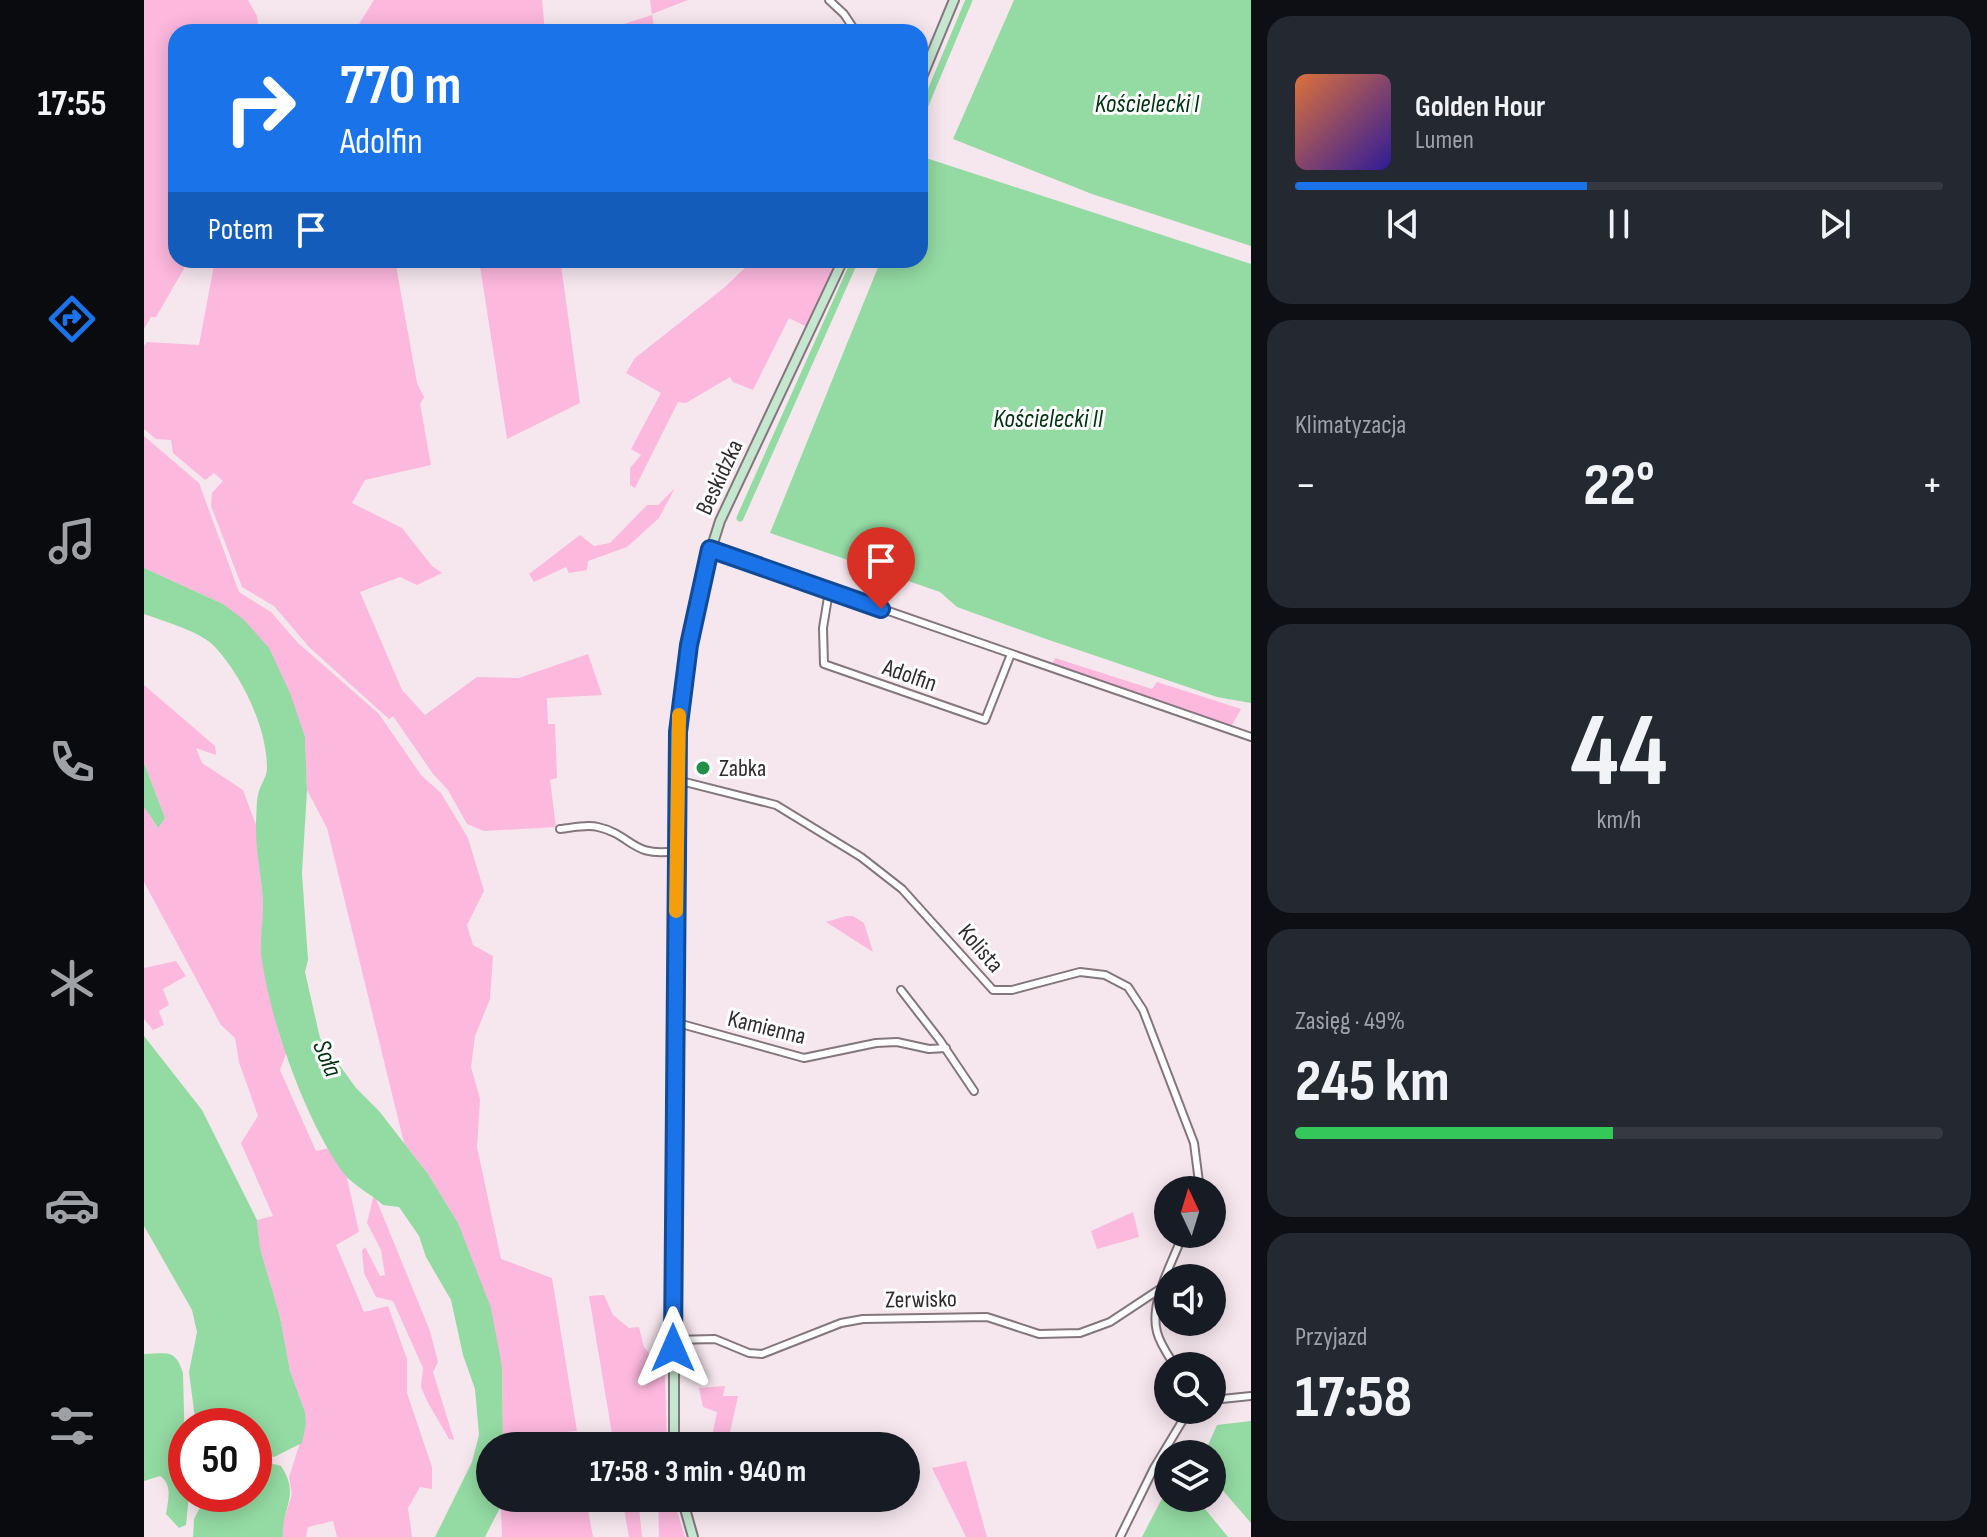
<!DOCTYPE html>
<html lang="pl">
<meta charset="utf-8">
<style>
body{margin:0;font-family:"Sofia Sans Condensed",sans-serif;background:#242831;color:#f1f3f6;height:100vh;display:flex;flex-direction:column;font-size:30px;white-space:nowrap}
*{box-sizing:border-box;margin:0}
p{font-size:26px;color:#9ea1a6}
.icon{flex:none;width:44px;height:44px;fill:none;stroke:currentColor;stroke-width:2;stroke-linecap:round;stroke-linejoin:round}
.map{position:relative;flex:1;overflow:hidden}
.side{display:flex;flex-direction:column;gap:16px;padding:16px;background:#0d0f14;width:736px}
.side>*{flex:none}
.top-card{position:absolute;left:24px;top:24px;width:760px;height:244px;border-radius:24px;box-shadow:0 4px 20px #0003;background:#1a73e8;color:#fff;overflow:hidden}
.needle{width:52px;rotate:356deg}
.tools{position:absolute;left:1010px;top:1176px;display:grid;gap:16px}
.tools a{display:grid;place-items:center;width:72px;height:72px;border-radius:50%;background:#171b24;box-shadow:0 4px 20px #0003;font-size:40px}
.speed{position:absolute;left:24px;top:1408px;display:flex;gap:16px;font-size:40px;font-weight:700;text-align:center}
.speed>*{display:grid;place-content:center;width:104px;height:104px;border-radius:50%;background:#171b24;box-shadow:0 4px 20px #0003;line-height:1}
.speed .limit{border:12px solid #d22;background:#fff;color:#111}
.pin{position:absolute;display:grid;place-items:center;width:68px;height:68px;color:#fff;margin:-82px -34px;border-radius:50% 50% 50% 0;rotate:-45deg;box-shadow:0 0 8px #0007}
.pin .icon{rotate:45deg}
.me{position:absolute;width:88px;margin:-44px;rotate:0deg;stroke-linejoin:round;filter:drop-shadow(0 0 6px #0008)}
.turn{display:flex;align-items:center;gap:28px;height:168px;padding:0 40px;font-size:36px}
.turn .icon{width:104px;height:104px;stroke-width:2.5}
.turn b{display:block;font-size:56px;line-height:68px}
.then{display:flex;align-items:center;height:76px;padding:0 40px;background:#0003;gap:16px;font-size:30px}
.big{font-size:60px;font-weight:700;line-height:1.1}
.side .widget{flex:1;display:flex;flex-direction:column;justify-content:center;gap:12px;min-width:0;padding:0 28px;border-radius:24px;background:#242831}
.side .dial{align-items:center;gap:0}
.dial b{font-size:104px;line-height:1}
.song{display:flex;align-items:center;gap:24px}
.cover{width:96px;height:96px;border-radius:12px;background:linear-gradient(135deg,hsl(20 70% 55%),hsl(250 70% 35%))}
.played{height:8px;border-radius:4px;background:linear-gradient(90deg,#1a73e8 45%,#363941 45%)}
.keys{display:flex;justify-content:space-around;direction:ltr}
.heat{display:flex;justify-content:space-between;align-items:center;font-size:44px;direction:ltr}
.charge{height:12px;border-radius:6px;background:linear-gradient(90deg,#34c759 49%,#363941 0)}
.trip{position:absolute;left:332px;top:1432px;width:444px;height:80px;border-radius:40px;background:#171b24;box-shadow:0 4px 20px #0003;font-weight:700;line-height:80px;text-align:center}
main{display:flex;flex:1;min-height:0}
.tabs{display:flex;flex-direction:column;width:144px;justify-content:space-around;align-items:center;background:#090b0e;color:#9ea1a6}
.tabs .icon{width:56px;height:56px}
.tabs .active{color:#1a73e8}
.tabs b{font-size:36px;color:#f1f3f6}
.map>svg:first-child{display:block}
.green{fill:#fcb8dd}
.water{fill:#94daa3}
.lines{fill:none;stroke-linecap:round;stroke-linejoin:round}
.canal{stroke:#94daa3;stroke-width:7}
.street-casing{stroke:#83767c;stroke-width:10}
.secondary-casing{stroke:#83767c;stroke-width:12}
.street{stroke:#fff;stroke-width:6}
.secondary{stroke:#c5e7d0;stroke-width:8}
.route-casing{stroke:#114b97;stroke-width:20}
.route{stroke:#1a73e8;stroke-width:14}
.slow{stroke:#f59e0b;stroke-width:14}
.poi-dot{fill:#229049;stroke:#fff;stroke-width:3}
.labels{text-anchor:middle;stroke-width:6;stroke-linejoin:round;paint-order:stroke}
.street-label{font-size:24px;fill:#322c2f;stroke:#fff}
.poi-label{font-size:24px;fill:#322c2f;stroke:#fff;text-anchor:start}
.water-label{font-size:26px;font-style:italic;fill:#003412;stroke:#fff}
</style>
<main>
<nav class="tabs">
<b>17:55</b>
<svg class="icon active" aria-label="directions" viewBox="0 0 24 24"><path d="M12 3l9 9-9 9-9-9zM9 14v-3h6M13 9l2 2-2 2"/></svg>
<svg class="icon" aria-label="music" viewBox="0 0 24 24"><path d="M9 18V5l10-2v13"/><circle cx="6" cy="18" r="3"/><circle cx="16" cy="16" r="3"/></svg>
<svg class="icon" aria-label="phone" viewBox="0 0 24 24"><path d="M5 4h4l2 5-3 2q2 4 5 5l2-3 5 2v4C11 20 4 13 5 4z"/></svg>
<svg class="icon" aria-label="climate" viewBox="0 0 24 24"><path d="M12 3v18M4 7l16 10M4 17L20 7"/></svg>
<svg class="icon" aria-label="car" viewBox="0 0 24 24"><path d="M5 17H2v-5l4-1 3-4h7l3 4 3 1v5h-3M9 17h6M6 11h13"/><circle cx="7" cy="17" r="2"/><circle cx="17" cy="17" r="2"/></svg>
<svg class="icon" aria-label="filters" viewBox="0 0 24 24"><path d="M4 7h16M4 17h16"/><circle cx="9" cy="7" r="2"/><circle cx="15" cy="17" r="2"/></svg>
</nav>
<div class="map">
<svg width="1107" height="1537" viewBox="0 0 1107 1537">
<rect width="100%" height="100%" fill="#f6e7ee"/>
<path class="green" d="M0,0h104l9,16 2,16h-83v228h13l-33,57h-5l-7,12z
M230,0h168l3,32h-191z
M506,0h38l-36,14 3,18h-69v-3l38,-5 28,-9z
M71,260h180l22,123 7,14 -4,7 11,61 -66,15 -13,23 50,25 30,38 10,7 -25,12 -17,-8 -40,15 42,98 23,25 52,-38 42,1 69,-24 14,41 -55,3 1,26h7l2,54 -7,2 6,47 -72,4 -17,-7 -19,-34 -15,-16 -40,-58 -4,3 -80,-72 -35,-41 -32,-19 -31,-81 1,-13 11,-12 -9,-8 -9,7 -32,-27 -2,-13 -15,-1 -12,-10v-83l3,-4 52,3z
M335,260l43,5h39l19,138 -73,36z
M609,260h85l-31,67 -18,-9 -36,72 -20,-8 -3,-5 -44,26 -8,-1 -43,86 -5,-3v-17l11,-13 -10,-6 30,-56 -35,-20 9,-15 90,-71z
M0,436l55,47 40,109 32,20 26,30 82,72 42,61 20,18 27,45 16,53 -17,34 6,20 20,11 -3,43 -15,37 -4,31 9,32 -3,48 24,112 51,19 25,153 -36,3 -20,12h-18l-1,-79 -44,-144 -30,-49 -24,-31 -77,-315 -20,-38 -2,-53 -82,-133 -79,-36z
M531,488l-16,30 -32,29 -39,14 -1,9 -18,3 -3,-6 -32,15 -5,-8 51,-39 14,11 16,-3 37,-38h11z
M911,658l97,31 5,-7 84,27 -10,18 -179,-62z
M0,685l71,61 1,9 -20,-7 6,15 41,27 13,35 7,80 -1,53 25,93 -7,19 36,81 13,-3 18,30 12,54 -23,13 28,67 24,-6 19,53v34l25,74v22l-12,-2 -12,21 4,29h-75l-4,-16 -25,6 -2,10h-23l-1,-11 10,-32 -3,-17 17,-53 -1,-12 -15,-41 -10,-54 -20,-69 -3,-28 16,-4 -32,-73 17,-27 -19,-54 -4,-24 -14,-13 -77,-143v-75l13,20 8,-9 -21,-55z
M702,916h7l11,7 9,29 -47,-30z
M32,961l10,15 -23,13 6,16 -10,6 5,14 -11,5 -9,-11v-51z
M230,1194l56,137 8,31 -5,10 21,68 -5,-1 -22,-38 -6,-14 2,-19 -30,-67 -17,-4 -12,-24 -2,-22 3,-4 15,29 5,-1 -4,-25 -14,-27z
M989,1212l6,25 -42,12 -6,-18z
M460,1295l9,20 16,13 10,-1 5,20 21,28 2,71h-10l-1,-13 -24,1 1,12h-19l-25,-150z
M581,1386l-2,10h15l-11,50h-17l7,-34 -14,-5 -4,-19z
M822,1461l21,76h-21l-34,-69z
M361,1498h81l7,39h-91l-1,-28z
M478,1498h16l4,39h-13z
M514,1498h15l12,39h-26z"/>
<path class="water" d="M870,0h237v246l-159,-52 -139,-55z
M782,158l325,106v439l-34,-6 -168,-57 -92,-33 -17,-15 -170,-59 111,-273h39v-88z
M0,568l79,36 21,16 25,28 21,45 15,44 2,53 -5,83 6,87 -3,12 15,66 36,50 23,23 49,63 30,49 33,85 11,59 1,79h-13v52h15l-20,39h-50l37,-75 7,-27 -4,-46 -12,-34 -12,-55 -25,-43 -7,-21 -20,-29 -16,-2c-11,-10 -31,-21 -38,-30 -38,-51 -74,-151 -83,-215 -3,-17 1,-36 1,-54 -1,-29 -8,-57 -7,-85 1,-10 0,-21 3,-30 3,-9 8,-15 8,-23 0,-40 -25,-92 -52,-121 -13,-15 -52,-26 -71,-33z
M0,763l21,55 -7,10 -14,-21z
M0,1036l58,74 55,110 3,28 20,69 10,54 15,41 1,12 -4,19 -28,14 -20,-5v-26h-58l-7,-54 8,-40 -5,-22 -48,-84z
M0,1354c23,0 31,-6 39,19l3,121h3l-3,31 -7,3 -13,-14c2,-14 7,-29 -6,-38l-16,5z
M1107,1421v102l-39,-45v-24h-8l13,-29z
M126,1463l11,3c20,30 0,41 2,71h-90l1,-18 13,-25h47v-20z
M1024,1487v11h28l32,39h-86z"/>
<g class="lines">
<path class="canal" d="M776,117l49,-117
M596,518l115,-258"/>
<defs>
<path id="street" d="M685,0l15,14 12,18
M566,549l541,188
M685,591l-6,37 1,36 161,56 26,-66
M533,780l99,25 85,52 41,32 91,101h19l68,-18 25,3 23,12 15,23 51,133 6,47
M416,829c12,-1 26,-5 38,-2 35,8 33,31 78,24
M757,990l38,49 35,52
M530,1022l130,36 72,-15 21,-1 32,7 17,-1
M529,1340l42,-1 34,14 13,1 79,-31 22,-4 124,-2 52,17 41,-1 30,-11 53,-35
M1031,1366c-7,-11 -15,-22 -18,-34 -8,-31 16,-70 26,-98
M1068,1400l39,-4
M976,1537l34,-69 35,-58"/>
<path id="secondary" d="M776,82l34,-82
M530,1446v-424l4,-278 4,-58 19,-105 19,-60 123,-261
M538,1498l11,39"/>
</defs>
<use href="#street" class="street-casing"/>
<use href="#secondary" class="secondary-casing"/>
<use href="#street" class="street"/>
<use href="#secondary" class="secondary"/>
</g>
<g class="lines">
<defs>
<path id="route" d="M529,1348l5,-616 11,-87 21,-96 171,60"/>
</defs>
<use href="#route" class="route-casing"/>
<use href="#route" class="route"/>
<path class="slow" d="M532,911l3,-196"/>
</g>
<circle class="poi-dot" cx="559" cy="768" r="8"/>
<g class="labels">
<g class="street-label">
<text transform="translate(575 477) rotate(-65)" y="8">Beskidzka</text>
<text transform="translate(766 675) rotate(19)" y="8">Adolfin</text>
<text transform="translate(837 948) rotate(49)" y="8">Kolista</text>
<text transform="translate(623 1027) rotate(14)" y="8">Kamienna</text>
<text transform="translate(777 1299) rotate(-1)" y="8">Zerwisko</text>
</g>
<g class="poi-label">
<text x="575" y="776">Zabka</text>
</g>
<g class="water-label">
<text x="1003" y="112">Kościelecki I</text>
<text x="904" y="427">Kościelecki II</text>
<text transform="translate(184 1058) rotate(67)" y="9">Soła</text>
</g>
</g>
</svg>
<div class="tools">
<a><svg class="needle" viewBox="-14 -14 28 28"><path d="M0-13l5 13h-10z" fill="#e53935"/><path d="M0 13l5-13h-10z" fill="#9ea1a6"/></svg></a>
<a><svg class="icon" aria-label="sound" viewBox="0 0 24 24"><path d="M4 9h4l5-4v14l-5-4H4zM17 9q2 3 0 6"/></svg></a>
<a><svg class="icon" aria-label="search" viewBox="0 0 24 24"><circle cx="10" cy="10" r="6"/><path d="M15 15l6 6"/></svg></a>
<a><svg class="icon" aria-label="layers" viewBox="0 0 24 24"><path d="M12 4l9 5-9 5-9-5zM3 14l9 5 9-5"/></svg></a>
</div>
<div class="speed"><div class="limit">50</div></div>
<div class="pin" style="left:737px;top:609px;background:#d93025"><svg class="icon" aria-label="arrive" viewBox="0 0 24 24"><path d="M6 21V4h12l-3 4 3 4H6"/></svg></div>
<svg class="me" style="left:529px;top:1348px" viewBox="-20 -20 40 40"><path d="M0-17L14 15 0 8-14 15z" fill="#1a73e8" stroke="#fff" stroke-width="4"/></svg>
<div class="trip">17:58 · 3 min · 940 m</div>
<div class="top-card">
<div class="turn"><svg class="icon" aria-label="right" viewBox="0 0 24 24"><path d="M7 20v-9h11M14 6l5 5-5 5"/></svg><div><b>770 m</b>Adolfin</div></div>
<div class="then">Potem<svg class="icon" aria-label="arrive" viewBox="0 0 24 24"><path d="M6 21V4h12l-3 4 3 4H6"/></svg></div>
</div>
</div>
<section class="side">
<div class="widget">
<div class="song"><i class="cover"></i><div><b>Golden Hour</b><p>Lumen</p></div></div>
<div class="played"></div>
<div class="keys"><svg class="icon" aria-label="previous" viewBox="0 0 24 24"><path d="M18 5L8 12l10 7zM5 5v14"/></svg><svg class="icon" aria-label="pause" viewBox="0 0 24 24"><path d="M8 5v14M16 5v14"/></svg><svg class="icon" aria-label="next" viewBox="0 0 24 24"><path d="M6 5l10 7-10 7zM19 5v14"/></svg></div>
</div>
<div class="widget"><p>Klimatyzacja</p>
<div class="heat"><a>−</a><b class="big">22°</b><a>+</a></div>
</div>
<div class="widget dial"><b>44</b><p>km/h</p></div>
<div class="widget"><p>Zasięg · 49%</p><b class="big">245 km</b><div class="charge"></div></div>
<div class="widget"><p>Przyjazd</p><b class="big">17:58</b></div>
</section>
</main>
